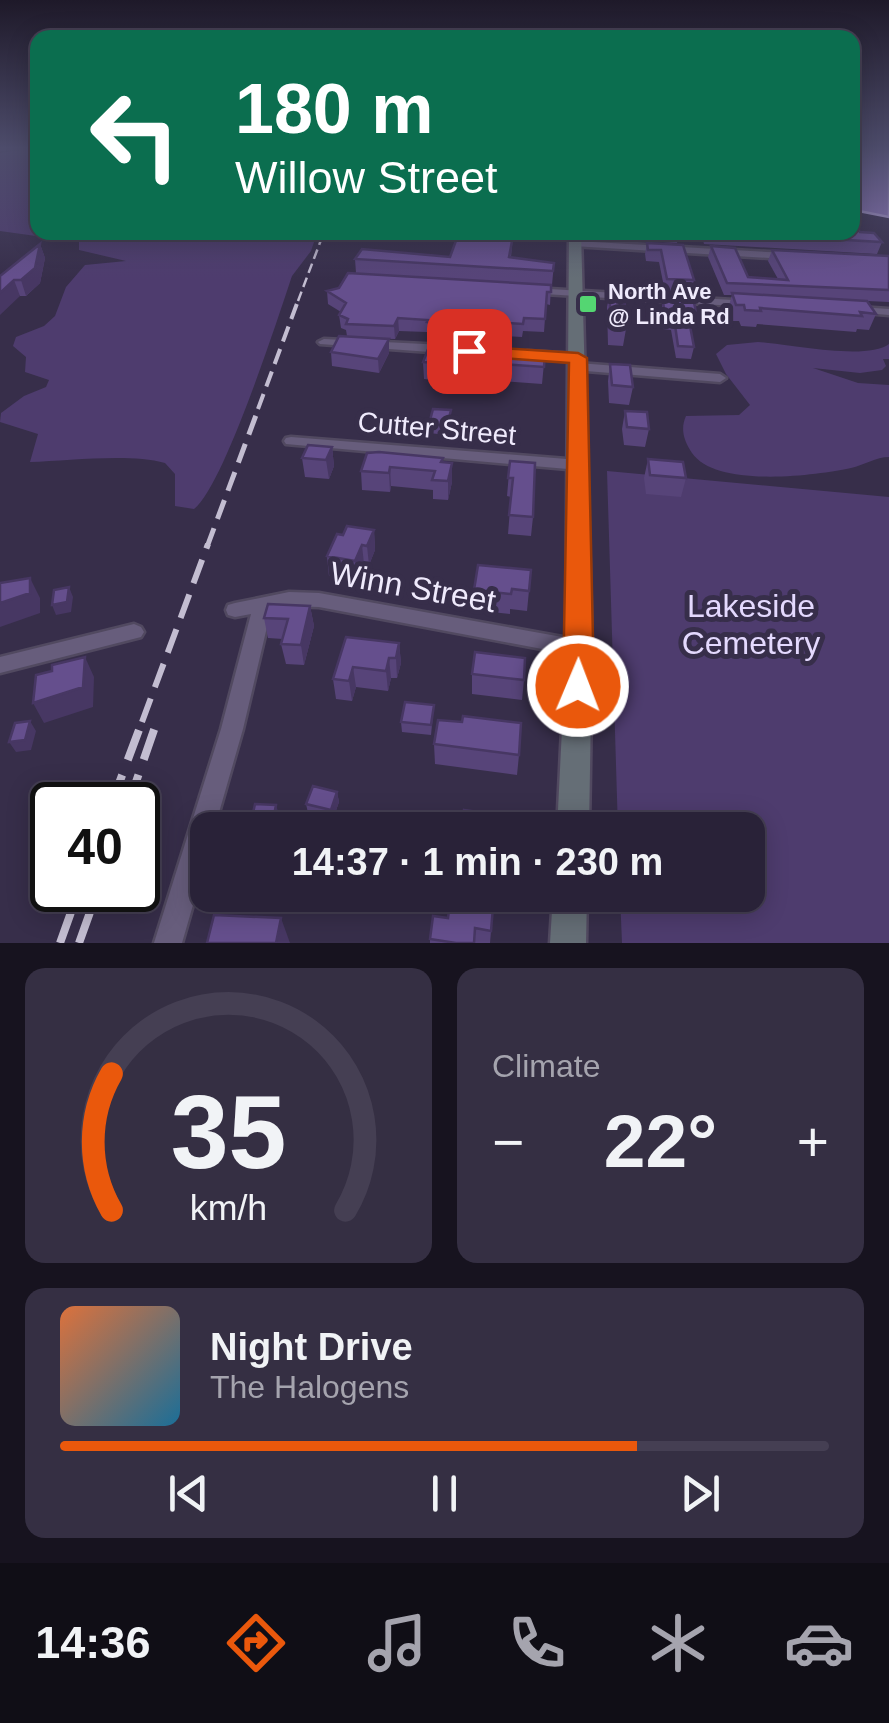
<!DOCTYPE html>
<meta charset="utf-8">
<style>
body{margin:0;font-family:Arial,sans-serif;background:#352f43;color:#f1f3f6;height:100vh;display:flex;flex-direction:column;font-size:38px;white-space:nowrap}
*{box-sizing:border-box;margin:0}
p{font-size:32px;color:#a5a4ae}
.icon{flex:none;width:55px;height:55px;fill:none;stroke:currentColor;stroke-width:2;stroke-linecap:round;stroke-linejoin:round}
.map{position:relative;height:943px;overflow:hidden}
.panel{display:flex;flex-direction:column;gap:25px;padding:25px;background:#17131f;flex:1}
.panel>*{flex:none}
.hud{position:absolute;left:30px;top:30px;width:830px;height:210px;border-radius:20px;box-shadow:0 5px 25px #0003,0 0 0 2px #453f53;background:#0b6e4f;color:#fff;overflow:hidden}
.speed{position:absolute;left:30px;top:782px;display:flex;gap:20px;font-size:50px;font-weight:700;text-align:center}
.speed>*{display:grid;place-content:center;width:130px;height:130px;border-radius:50%;background:#292238;box-shadow:0 5px 25px #0003,0 0 0 2px #453f53;line-height:1}
.speed .limit{border:5px solid #111;border-radius:15px;background:#fff;color:#111}
.pin{position:absolute;display:grid;place-items:center;width:85px;height:85px;color:#fff;margin:-42px;border-radius:20px;box-shadow:0 5px 15px #0006}
.me{position:absolute;width:110px;margin:-55px;rotate:1deg;stroke-linejoin:round;filter:drop-shadow(0 0 8px #0008)}
.turn{display:flex;align-items:center;gap:35px;height:210px;padding:0 40px;font-size:45px}
.turn .icon{width:130px;height:130px;stroke-width:2.5}
.turn b{display:block;font-size:70px;line-height:85px}
.big{font-size:75px;font-weight:700;line-height:1.1}
.panel .card{flex:1;display:flex;flex-direction:column;justify-content:center;gap:15px;min-width:0;padding:0 35px;border-radius:20px;background:#352f43}
.panel .dial{align-items:center;gap:0}
.dial svg{height:260px;overflow:visible;fill:none;stroke:#453f53;stroke-width:7;stroke-linecap:round;text-anchor:middle}
.dial text{fill:#f1f3f6;stroke:none}
.song{display:flex;align-items:center;gap:30px}
.cover{width:120px;height:120px;border-radius:15px;background:linear-gradient(135deg,hsl(20 70% 55%),hsl(200 70% 35%))}
.played{height:10px;border-radius:5px;background:linear-gradient(90deg,#ea580c 75%,#453f53 75%)}
.keys{display:flex;justify-content:space-around;direction:ltr}
.heat{display:flex;justify-content:space-between;align-items:center;font-size:55px;direction:ltr}
.panel .tiles{flex:1;display:grid;gap:25px;grid-template-columns:1fr 1fr}
.card:last-child{grid-column:span 2}
.trip{position:absolute;left:190px;top:812px;width:575px;height:100px;border-radius:20px;background:#292238;box-shadow:0 5px 25px #0003,0 0 0 2px #453f53;font-weight:700;line-height:100px;text-align:center}
.tabs{display:flex;height:160px;justify-content:space-around;align-items:center;background:#100e16;color:#a5a4ae}
.tabs .icon{width:70px;height:70px}
.tabs .on{color:#ea580c}
.tabs b{font-size:45px;color:#f1f3f6}
.map>svg:first-child{display:block}
.green{fill:#4e3c6e}
.water{fill:#8c76b8;stroke:#a9c;stroke-width:2.5}
.lines{fill:none;stroke-linecap:round;stroke-linejoin:round}
.street-casing{stroke:#514960;stroke-width:5}
.secondary-casing{stroke:#514960;stroke-width:5}
.street{fill:#675d7c;fill-rule:evenodd}
.secondary{fill:#656e76;fill-rule:evenodd}
.rail-far4{stroke:#c3bdd1;stroke-width:2.5;stroke-dasharray:10 5;stroke-linecap:butt}
.rail-far3{stroke:#c3bdd1;stroke-width:4;stroke-dasharray:16 8;stroke-linecap:butt}
.rail-far2{stroke:#c3bdd1;stroke-width:5;stroke-dasharray:20 10;stroke-linecap:butt}
.rail-far1{stroke:#c3bdd1;stroke-width:6;stroke-dasharray:25 12;stroke-linecap:butt}
.rail{stroke:#c3bdd1;stroke-width:8;stroke-dasharray:32 16;stroke-linecap:butt}
.wall{fill:#574479}
.shaded-wall{fill:#473763}
.building{fill:#654f8d;stroke:#473763;stroke-width:2.5}
.route{fill:#ea580c;stroke:#983908;stroke-width:2.5}
.poi-dot{fill:#54d672;stroke:#372e4a;stroke-width:4}
.labels{text-anchor:middle;stroke-width:10;stroke-linejoin:round;paint-order:stroke}
.far-poi-label{font-size:22px;font-weight:bold;fill:#efeafc;stroke:#372e4a;text-anchor:start}
.street-label{font-size:28px;fill:#efeafc;stroke:#372e4a}
.near-street-label{font-size:32px;fill:#efeafc;stroke:#372e4a}
.near-park-label{font-size:32px;fill:#e4d9fe;stroke:#372e4a}
</style>
<div class="map">
<svg width="889" height="943" viewBox="0 0 889 943">
<rect width="100%" height="100%" fill="#372e4a"/>
<path class="green" d="M0,147h37l1,85 279,1 -6,18 -19,25c-14,42 -69,212 -98,233l-19,-3v-32l-10,-11c-36,-10 -97,-2 -135,-1l8,-28 -38,-12 1,-9 23,-17 22,-9 3,-7 -24,-8 1,-15 -13,-11 3,-9 28,-11 11,-10 11,-29 19,-22 41,-4 -47,-11v-8l-79,-11v-78l21,-3 -21,1z
M758,342c30,2 109,19 131,2v15h-6l3,7 -4,4 -22,3 -47,-5 45,15 31,2v72c-13,0 -25,8 -38,11 -37,8 -135,20 -159,-15 -8,-12 -12,-24 -6,-37l53,-1 11,-10 -24,-31 -10,-20 11,-9z
M607,471l282,26v446h-267l-2,-48h128v-65h-130z"/>
<path class="water" d="M853,147h36v70l-30,-6 -6,-8z"/>
<g class="lines">
<defs>
<path id="street" d="M576,241l210,12 5,3 -5,3 -213,-13 -2,-2z
M533,288l217,13 5,3 -5,3 -221,-14 -1,-2z
M858,307l31,2v6l-35,-3 -1,-2z
M324,339l120,6 6,4 -6,4 -124,-9 -2,-2z
M527,351l51,3 6,4 -6,4 -55,-4 -2,-3z
M578,363l142,11 6,4 -6,4 -146,-12v-6z
M291,437l288,23 7,5 -7,5 -293,-26 -2,-3 2,-3z
M289,592l30,1 260,47 7,2 3,6 -3,6 -7,2 -260,-49 -30,-1 -18,4 -28,119 -29,101h-6v23l-26,90h-28l67,-214 30,-115 -16,3 -7,-2 -2,-5 2,-5 7,-2z
M134,624l7,3 3,5 -3,5 -141,36v-16z"/>
<path id="secondary" d="M569,232h12l11,416 -3,182h-32l9,-182z
M553,895h34l-1,48h-36z"/>
</defs>
<use href="#street" class="street-casing"/>
<use href="#secondary" class="secondary-casing"/>
<use href="#street" class="street"/>
<use href="#secondary" class="secondary"/>
<path class="rail-far4" d="M298,301l26,-69"/>
<path class="rail-far3" d="M258,409l41,-111"/>
<path class="rail-far2" d="M207,547l52,-140"/>
<path class="rail-far1" d="M142,722l66,-178"/>
<path class="rail" d="M111,805l32,-86
M128,805l27,-78
M60,943l19,-53
M79,943l19,-53"/>
</g>
<path class="wall" d="M597,232h82l-2,11 -80,-5z
M701,232h159l22,10 -5,12 -173,-10z
M513,236l-2,21 43,6 -2,22 -196,-12 -1,-14 95,-2z
M647,243l36,2 11,35 -3,12h-26l-6,-30 -13,-1 -1,-7z
M40,244l5,14 -5,25 -14,13h-6l-20,-20z
M711,246l37,31 30,2 -10,-18 4,-11 117,6v46l-22,-1 9,13 -7,16 -12,-1 -1,3 -99,-8 -1,3 -15,-1 -2,-5h-7l-4,-12 4,-14h-8l-16,-38z
M551,285l-1,20 -4,-1 -2,28 -21,-1 -1,6 -32,-2 -2,10h-2v4l59,4 -3,31 -98,-7 -1,4 -19,-2 -1,-17 12,-23v-3l-8,-1v-3l-28,-1 -4,8 -31,-1 25,1v14l-10,20 -47,-7 -1,-14 16,-16 -1,-6 -5,-2 -2,-13 2,-3 -13,-8 -1,-13z
M610,292l16,37 -3,17 -15,-1 -1,-38z
M670,294l26,17 -3,11h-4l5,25 -3,12 -15,-1 -5,-28 -8,-1 -2,-17 2,-11 6,1z
M610,364l23,23 -4,18 -20,-2 -1,-22z
M625,411l24,18 -4,18 -21,-2 -2,-16z
M451,419l-4,16 -18,-2v-9z
M332,447l2,19 -5,13 -24,-2 -3,-19z
M443,458v4l9,1v19l-4,18 -15,-1v-9l-42,-4 -1,6 -28,-2 -1,-19z
M648,459l38,19 -5,19 -35,-3 -2,-16z
M510,461l23,56 -2,19 -23,-2 3,-37 -4,-1z
M374,530l1,20 -6,15 -5,-1 -7,17 -28,-5 -2,-20 16,-21z
M531,570l-4,41 -17,-2v5l-37,-4 1,-20z
M310,606l4,20 -10,39 -18,-1 -5,-20 2,-5 -15,-1 -4,-20z
M346,637l53,6 2,20 -4,15h-6l-3,13 -32,-4 -4,14 -16,-2 -3,-20z
M472,674l52,6 -2,20 -50,-6z
M434,705l-3,30 -29,-3 -1,-10z
M434,744l85,11 -2,20 -82,-11z
M337,792l2,10 -6,17 -25,-6 -2,-9z
M244,895h42l-1,2z
M494,895l-4,48h-60v-4l18,-21z"/>
<path class="shaded-wall" d="M40,244l5,14 -5,25 -14,13 -5,-16z
M14,280l6,16 -20,19v-22z
M398,318l1,13 -4,8 -1,-13z
M389,339v14l-10,20 -1,-14z
M332,447l2,19 -5,13 -3,-19z
M452,463v19l-4,18v-19z
M390,467l1,19 -1,6 -1,-19z
M374,530l1,20 -6,15 -2,-19z
M362,545l2,19 -7,17 -2,-20z
M30,578l10,20v15l-40,14v-24z
M69,587l4,10 -2,15 -15,3 -4,-10z
M310,606l4,20 -10,39 -3,-20z
M399,643l2,20 -4,15 -1,-20z
M85,657l9,20 -1,30 -49,16 -11,-20z
M389,658l2,20 -3,13 -2,-20z
M353,667l3,20 -4,14 -3,-20z
M30,721l6,10 -5,19 -15,2 -7,-10z
M337,792l2,10 -6,17 -2,-9z
M276,805l6,19 -2,6h-9z
M281,918l9,25h-14z"/>
<path class="building" d="M852,223l8,9 14,1 8,9 -176,-10h146z
M466,233l47,3 -4,21 45,6 -1,8 -198,-12 7,-10 88,8 8,-22z
M647,243l36,2 11,35 -27,-1 -6,-29h-13z
M40,244l-5,24 -14,12h-7l-14,13v-17z
M711,246l24,2 13,29 40,3 -16,-30 117,6v34l-162,-7z
M348,273l203,12v7h-4l-2,27 -21,-1 -1,6 -32,-2 -2,10 -54,-3 1,-6 -9,-1 1,-2 -30,-2 -4,8 -48,-2 2,-5 -9,-4 7,-12 -19,-12 12,-3z
M610,292l14,1 2,36 -16,-1z
M732,293l135,8 9,13 -16,-2 2,4 -102,-8 1,3 -16,-1 -1,-5h-8z
M670,294l22,1 4,16 -9,-1 7,37 -16,-1 -4,-28h-9l-2,-17 9,1z
M339,336l50,3 -11,20 -47,-7z
M432,339l54,4 -1,6 60,4 -1,14 -100,-7 -1,3 -20,-1z
M610,364l20,1 3,22 -21,-2z
M433,409l18,1 -4,16 -18,-2z
M625,411l22,1 2,17 -22,-2z
M308,445l24,2 -6,13 -24,-2z
M379,452l64,6 -2,4 11,1 -4,18 -16,-1 3,-9 -45,-4 -1,6 -28,-2 6,-18z
M648,459l35,3 3,16 -36,-3z
M510,461l25,2 -2,54 -24,-2 4,-37h-5z
M347,526l27,4 -7,16 -5,-1 -7,16 -28,-5 10,-22 6,1z
M478,565l53,5 -2,21 -17,-2 -1,5 -37,-4z
M30,578v15l-30,10v-20z
M69,587l-2,15 -15,3 2,-15z
M268,604l42,2 -9,39 -20,-1 7,-25 -24,-1z
M346,637l53,6 -3,15h-7l-3,13 -33,-4 -4,14 -16,-2z
M475,652l50,6 -1,22 -52,-6z
M85,657l-2,30 -50,16 3,-28 16,-4v-6z
M405,702l29,3 -3,20 -30,-3z
M463,716l58,7 -2,32 -85,-11 4,-24 24,2z
M30,721l-5,19 -16,2 6,-19z
M313,786l24,6 -6,18 -25,-6z
M255,804l21,1 -5,25h-22z
M464,810l51,7v13h-81l3,-17 26,3z
M451,895h43l-3,36 -16,-3 -1,15h-18l-26,-4 3,-23 15,2z
M214,915l67,3 -5,25h-69z"/>
<linearGradient id="sky" x2="0" y2="1"><stop stop-color="#1e1929"/><stop offset="0.53" stop-color="#4d4c6b"/><stop offset="1" stop-color="#4d4c6b" stop-opacity="0"/></linearGradient>
<rect width="889" height="279" fill="url(#sky)"/>
<path class="route" d="M469,346l109,7 9,5 7,328 -4,10 -12,4 -11,-4 -4,-10 6,-323 -107,-8v-8z"/>
<rect class="poi-dot" x="578" y="294" width="20" height="20" rx="5"/>
<g class="labels">
<g class="far-poi-label">
<text x="608" y="299">North Ave<tspan x="608" dy="25">@ Linda Rd</tspan></text>
</g>
<g class="street-label">
<text transform="translate(437 428) rotate(5)" y="10">Cutter Street</text>
</g>
<g class="near-street-label">
<text transform="translate(413 587) rotate(10)" y="11">Winn Street</text>
</g>
<g class="near-park-label">
<text x="751" y="617">Lakeside<tspan x="751" dy="37">Cemetery</tspan></text>
</g>
</g>
</svg>
<div class="speed"><div class="limit">40</div></div>
<div class="pin" style="left:469px;top:351px;background:#d93025"><svg class="icon" aria-label="arrive" viewBox="0 0 24 24"><path d="M6 21V4h12l-3 4 3 4H6"/></svg></div>
<svg class="me" style="left:578px;top:686px" viewBox="-20 -20 40 40"><circle r="17" fill="#ea580c" stroke="#fff" stroke-width="3"/><path d="M0-11L8 9 0 5-8 9z" fill="#fff"/></svg>
<div class="trip">14:37 · 1 min · 230 m</div>
<div class="hud">
<div class="turn"><svg class="icon" aria-label="left" viewBox="0 0 24 24"><path d="M17 20v-9H6M10 6l-5 5 5 5"/></svg><div><b>180 m</b>Willow Street</div></div>
</div>
</div>
<section class="panel">
<div class="tiles">
<div class="card dial"><svg viewBox="0 0 100 80">
<path d="M14 69A42 42 0 1 1 86 69"/>
<path d="M14 69A42 42 0 0 1 14 27" stroke="#ea580c"/>
<text x="50" y="56" font-size="32" font-weight="700">35</text>
<text x="50" y="72" font-size="11">km/h</text>
</svg></div>
<div class="card"><p>Climate</p>
<div class="heat"><a>−</a><b class="big">22°</b><a>+</a></div>
</div>
<div class="card">
<div class="song"><i class="cover"></i><div><b>Night Drive</b><p>The Halogens</p></div></div>
<div class="played"></div>
<div class="keys"><svg class="icon" aria-label="previous" viewBox="0 0 24 24"><path d="M18 5L8 12l10 7zM5 5v14"/></svg><svg class="icon" aria-label="pause" viewBox="0 0 24 24"><path d="M8 5v14M16 5v14"/></svg><svg class="icon" aria-label="next" viewBox="0 0 24 24"><path d="M6 5l10 7-10 7zM19 5v14"/></svg></div>
</div>
</div>
</section>
<nav class="tabs">
<b>14:36</b>
<svg class="icon on" aria-label="directions" viewBox="0 0 24 24"><path d="M12 3l9 9-9 9-9-9zM9 14v-3h6M13 9l2 2-2 2"/></svg>
<svg class="icon" aria-label="music" viewBox="0 0 24 24"><path d="M9 18V5l10-2v13"/><circle cx="6" cy="18" r="3"/><circle cx="16" cy="16" r="3"/></svg>
<svg class="icon" aria-label="phone" viewBox="0 0 24 24"><path d="M5 4h4l2 5-3 2q2 4 5 5l2-3 5 2v4C11 20 4 13 5 4z"/></svg>
<svg class="icon" aria-label="climate" viewBox="0 0 24 24"><path d="M12 3v18M4 7l16 10M4 17L20 7"/></svg>
<svg class="icon" aria-label="car" viewBox="0 0 24 24"><path d="M5 17H2v-5l4-1 3-4h7l3 4 3 1v5h-3M9 17h6M6 11h13"/><circle cx="7" cy="17" r="2"/><circle cx="17" cy="17" r="2"/></svg>
</nav>
